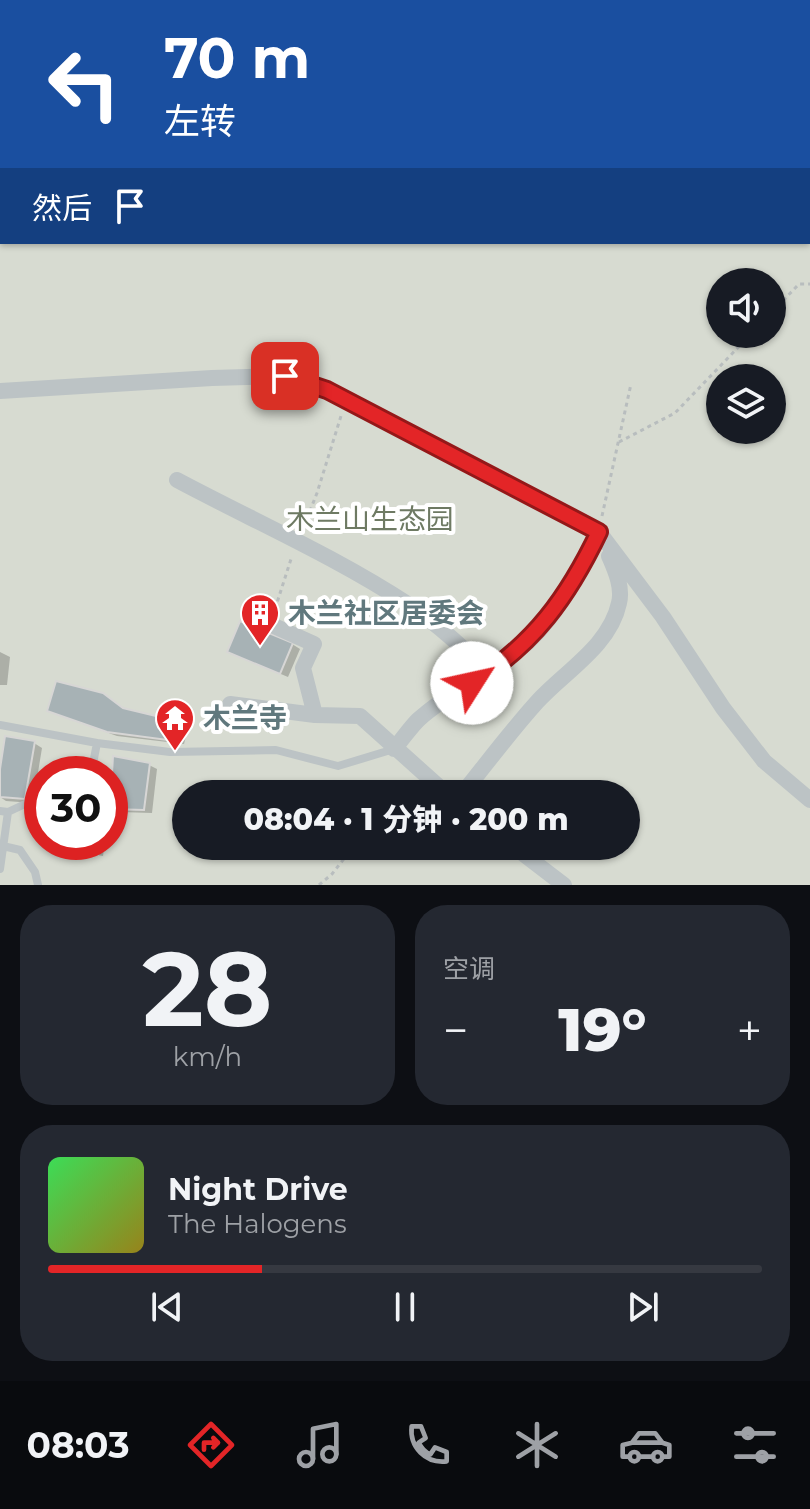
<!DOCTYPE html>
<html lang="zh">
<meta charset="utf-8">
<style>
body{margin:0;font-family:Montserrat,"Noto Sans SC",sans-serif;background:#242831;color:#f1f3f6;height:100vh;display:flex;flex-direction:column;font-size:30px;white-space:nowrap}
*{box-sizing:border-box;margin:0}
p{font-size:26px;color:#9ea1a6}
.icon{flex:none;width:44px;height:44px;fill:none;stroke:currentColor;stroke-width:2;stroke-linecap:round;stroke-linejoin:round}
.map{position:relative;height:885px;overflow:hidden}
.panel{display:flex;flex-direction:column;gap:20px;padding:20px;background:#0d0f14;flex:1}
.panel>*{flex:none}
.hud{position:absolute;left:0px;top:0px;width:810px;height:244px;box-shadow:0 2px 6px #0004;background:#1a4fa0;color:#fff;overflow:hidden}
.fabs{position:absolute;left:706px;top:268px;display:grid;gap:16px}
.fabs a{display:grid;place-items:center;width:80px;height:80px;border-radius:50%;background:#171b24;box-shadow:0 2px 6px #0004;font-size:40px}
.speed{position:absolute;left:24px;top:756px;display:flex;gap:16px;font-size:40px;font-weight:700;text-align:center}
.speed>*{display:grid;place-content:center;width:104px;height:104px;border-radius:50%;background:#171b24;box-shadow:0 2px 6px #0004;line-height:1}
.speed .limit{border:12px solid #d22;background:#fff;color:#111}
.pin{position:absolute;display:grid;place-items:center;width:68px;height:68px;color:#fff;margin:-34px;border-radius:16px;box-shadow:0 4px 12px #0006}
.me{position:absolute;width:88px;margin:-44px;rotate:55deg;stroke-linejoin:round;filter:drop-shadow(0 0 6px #0008)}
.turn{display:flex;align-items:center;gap:28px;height:168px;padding:0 32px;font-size:36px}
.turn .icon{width:104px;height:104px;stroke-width:2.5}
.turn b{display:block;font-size:56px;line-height:68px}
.then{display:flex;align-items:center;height:76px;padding:0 32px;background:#0003;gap:16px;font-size:30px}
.big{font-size:60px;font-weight:800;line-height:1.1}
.panel .tile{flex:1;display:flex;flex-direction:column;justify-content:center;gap:12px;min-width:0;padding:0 28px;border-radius:32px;background:#242831}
.panel .dial{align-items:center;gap:0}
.dial b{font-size:104px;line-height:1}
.song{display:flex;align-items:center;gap:24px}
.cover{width:96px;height:96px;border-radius:12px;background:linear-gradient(135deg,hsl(130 70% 55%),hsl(50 70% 35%))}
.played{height:8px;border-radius:4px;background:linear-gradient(90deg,#e32527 30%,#363941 30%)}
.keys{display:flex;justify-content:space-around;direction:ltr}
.heat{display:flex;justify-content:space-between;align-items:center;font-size:44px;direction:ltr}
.panel .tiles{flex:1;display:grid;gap:20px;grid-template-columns:1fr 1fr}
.tile:last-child{grid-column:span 2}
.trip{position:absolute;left:172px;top:780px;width:468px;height:80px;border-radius:40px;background:#171b24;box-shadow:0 2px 6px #0004;font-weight:800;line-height:80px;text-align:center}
.tabs{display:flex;height:128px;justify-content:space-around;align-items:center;background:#090b0e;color:#9ea1a6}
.tabs .icon{width:56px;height:56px}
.tabs .current{color:#e32527}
.tabs b{font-size:36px;color:#f1f3f6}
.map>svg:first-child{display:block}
.green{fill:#d7dbd1;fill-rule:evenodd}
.shadow{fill:#0003}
.building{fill:#a7b2b5;stroke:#d7d6d5;stroke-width:2}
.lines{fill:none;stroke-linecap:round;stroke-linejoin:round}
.path{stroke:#b8bdbe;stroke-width:3;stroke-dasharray:4 4;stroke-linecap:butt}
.lane{stroke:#bcc3c5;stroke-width:8}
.street{stroke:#bcc3c5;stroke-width:16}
.route-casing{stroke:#941819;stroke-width:20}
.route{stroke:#e32527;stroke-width:14}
.labels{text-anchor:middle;stroke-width:8;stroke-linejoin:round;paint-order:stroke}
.park-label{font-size:28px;fill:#6e7a63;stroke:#fff}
.poi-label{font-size:28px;font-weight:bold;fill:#60787d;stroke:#fff;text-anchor:start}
</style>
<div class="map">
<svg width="810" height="885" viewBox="0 0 810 885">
<rect width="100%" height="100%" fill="#f6f5f2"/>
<path class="green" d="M236,0h252l7,2h-261z
M604,0h206v885h-810v-690l2,-1v48h806v-240h-207zM720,282h52v52h-52zM720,378h52v52h-52zM42,774h68v68h-68zM186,794h440v52h-440z"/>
<path class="shadow" d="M292,644l8,5 -12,28 -50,-21z
M0,652l10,5 -3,28h-7z
M125,711l55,13 8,4 -4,16 -67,-8 -59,-21z
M34,743l8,5 -9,55 -27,-2 -6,-4v-13z
M149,765l8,4 -5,44 -33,-1 -9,-4z
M48,842h57l-2,14 -35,-6 -5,-3 2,-5z"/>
<path class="building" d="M240,621l53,22 -13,31 -53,-22z
M56,681l47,12 20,15 58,14 -6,19 -68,-9 -60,-21z
M5,736l30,5 -10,58 -25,-2v-28z
M113,756l37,7 -6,47 -34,-1z
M63,842h37l-2,13 -37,-7z"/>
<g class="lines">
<path class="path" d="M772,312l27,-28h11
M619,442l56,-29 76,-79
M602,516l29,-132
M304,526l13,-33 24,-77
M275,609l17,-53
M406,794l8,-9
M319,885l13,-11 22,-28"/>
<path class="lane" d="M0,725l97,18 73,9 106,-2 62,16 56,-17
M91,774l6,-31
M0,811l8,1 -8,57
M8,812l34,-16
M3,846l17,4 15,22 3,13"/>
<path class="street" d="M0,391l212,-13 73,-2 42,14 272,142 64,85 60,91 41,53 46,39
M177,480c77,41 159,77 232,125 29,19 55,44 79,67
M254,617l60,27 -11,24 12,47
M230,704l85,11 45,1 87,78
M394,749c8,-9 15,-20 24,-29 34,-31 78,-48 111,-79 31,-30 52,-71 70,-109
M462,794c25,-31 48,-62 75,-92 27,-30 73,-56 82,-99 4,-16 -4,-33 -10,-47
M513,846l51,39"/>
</g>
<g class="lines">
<defs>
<path id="route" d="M285,376l42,14 272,142c-31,65 -65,112 -127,151"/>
</defs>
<use href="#route" class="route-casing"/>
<use href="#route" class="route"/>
</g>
<defs>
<symbol id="building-pin" viewBox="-11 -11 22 30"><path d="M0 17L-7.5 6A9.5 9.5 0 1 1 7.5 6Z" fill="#e32527" stroke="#fff"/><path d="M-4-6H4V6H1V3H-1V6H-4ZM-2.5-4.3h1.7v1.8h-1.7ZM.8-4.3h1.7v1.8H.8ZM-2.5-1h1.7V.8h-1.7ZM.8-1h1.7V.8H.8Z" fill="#fff"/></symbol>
<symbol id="temple-pin" viewBox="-11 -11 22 30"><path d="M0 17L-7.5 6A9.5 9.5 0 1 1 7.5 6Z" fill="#e32527" stroke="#fff"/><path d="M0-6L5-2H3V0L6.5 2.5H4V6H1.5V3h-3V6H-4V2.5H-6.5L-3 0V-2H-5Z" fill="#fff"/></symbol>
</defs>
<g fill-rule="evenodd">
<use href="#building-pin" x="238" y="591" width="44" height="60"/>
<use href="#temple-pin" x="153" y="696" width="44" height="60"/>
</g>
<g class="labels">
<g class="park-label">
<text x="370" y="529">木兰山生态园</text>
</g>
<g class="poi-label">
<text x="288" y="623">木兰社区居委会</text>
<text x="203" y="728">木兰寺</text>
</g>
</g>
</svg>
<div class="fabs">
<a><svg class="icon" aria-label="sound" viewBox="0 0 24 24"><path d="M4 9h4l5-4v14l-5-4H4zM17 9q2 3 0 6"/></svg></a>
<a><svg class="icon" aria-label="layers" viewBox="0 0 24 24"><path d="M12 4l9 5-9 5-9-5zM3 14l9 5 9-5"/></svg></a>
</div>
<div class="speed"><div class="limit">30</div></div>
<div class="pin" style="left:285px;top:376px;background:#d93025"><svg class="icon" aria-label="arrive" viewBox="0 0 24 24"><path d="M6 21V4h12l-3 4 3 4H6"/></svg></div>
<svg class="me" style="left:472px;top:683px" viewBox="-20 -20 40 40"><circle r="19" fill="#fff"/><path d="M0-13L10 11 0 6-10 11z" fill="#e32527"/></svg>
<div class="trip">08:04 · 1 分钟 · 200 m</div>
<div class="hud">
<div class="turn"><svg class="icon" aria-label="left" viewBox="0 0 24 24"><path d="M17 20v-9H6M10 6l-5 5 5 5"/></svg><div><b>70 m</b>左转</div></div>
<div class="then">然后<svg class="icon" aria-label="arrive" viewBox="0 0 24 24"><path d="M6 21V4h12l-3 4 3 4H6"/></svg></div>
</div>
</div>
<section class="panel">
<div class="tiles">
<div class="tile dial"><b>28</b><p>km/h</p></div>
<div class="tile"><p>空调</p>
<div class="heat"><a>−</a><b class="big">19°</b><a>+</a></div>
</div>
<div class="tile">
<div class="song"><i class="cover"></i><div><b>Night Drive</b><p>The Halogens</p></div></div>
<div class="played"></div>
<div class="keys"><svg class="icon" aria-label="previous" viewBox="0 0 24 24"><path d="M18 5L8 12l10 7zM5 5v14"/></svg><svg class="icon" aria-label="pause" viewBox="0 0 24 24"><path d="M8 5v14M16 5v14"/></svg><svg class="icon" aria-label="next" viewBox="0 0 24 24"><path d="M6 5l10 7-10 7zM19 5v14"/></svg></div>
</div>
</div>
</section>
<nav class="tabs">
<b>08:03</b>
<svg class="icon current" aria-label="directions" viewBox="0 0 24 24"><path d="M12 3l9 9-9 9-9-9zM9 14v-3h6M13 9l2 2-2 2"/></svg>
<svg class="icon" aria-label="music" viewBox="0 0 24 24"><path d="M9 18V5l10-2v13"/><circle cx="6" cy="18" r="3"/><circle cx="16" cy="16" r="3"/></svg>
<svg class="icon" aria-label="phone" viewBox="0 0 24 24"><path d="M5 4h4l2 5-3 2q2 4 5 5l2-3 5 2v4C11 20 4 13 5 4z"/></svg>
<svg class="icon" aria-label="climate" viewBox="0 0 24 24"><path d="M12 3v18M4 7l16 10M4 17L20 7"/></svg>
<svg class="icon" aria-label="car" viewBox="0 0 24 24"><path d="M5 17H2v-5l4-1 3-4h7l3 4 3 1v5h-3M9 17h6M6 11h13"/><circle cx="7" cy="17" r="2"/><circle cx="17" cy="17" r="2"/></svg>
<svg class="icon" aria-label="filters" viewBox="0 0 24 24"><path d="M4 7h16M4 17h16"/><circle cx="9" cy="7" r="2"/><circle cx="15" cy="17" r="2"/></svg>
</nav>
